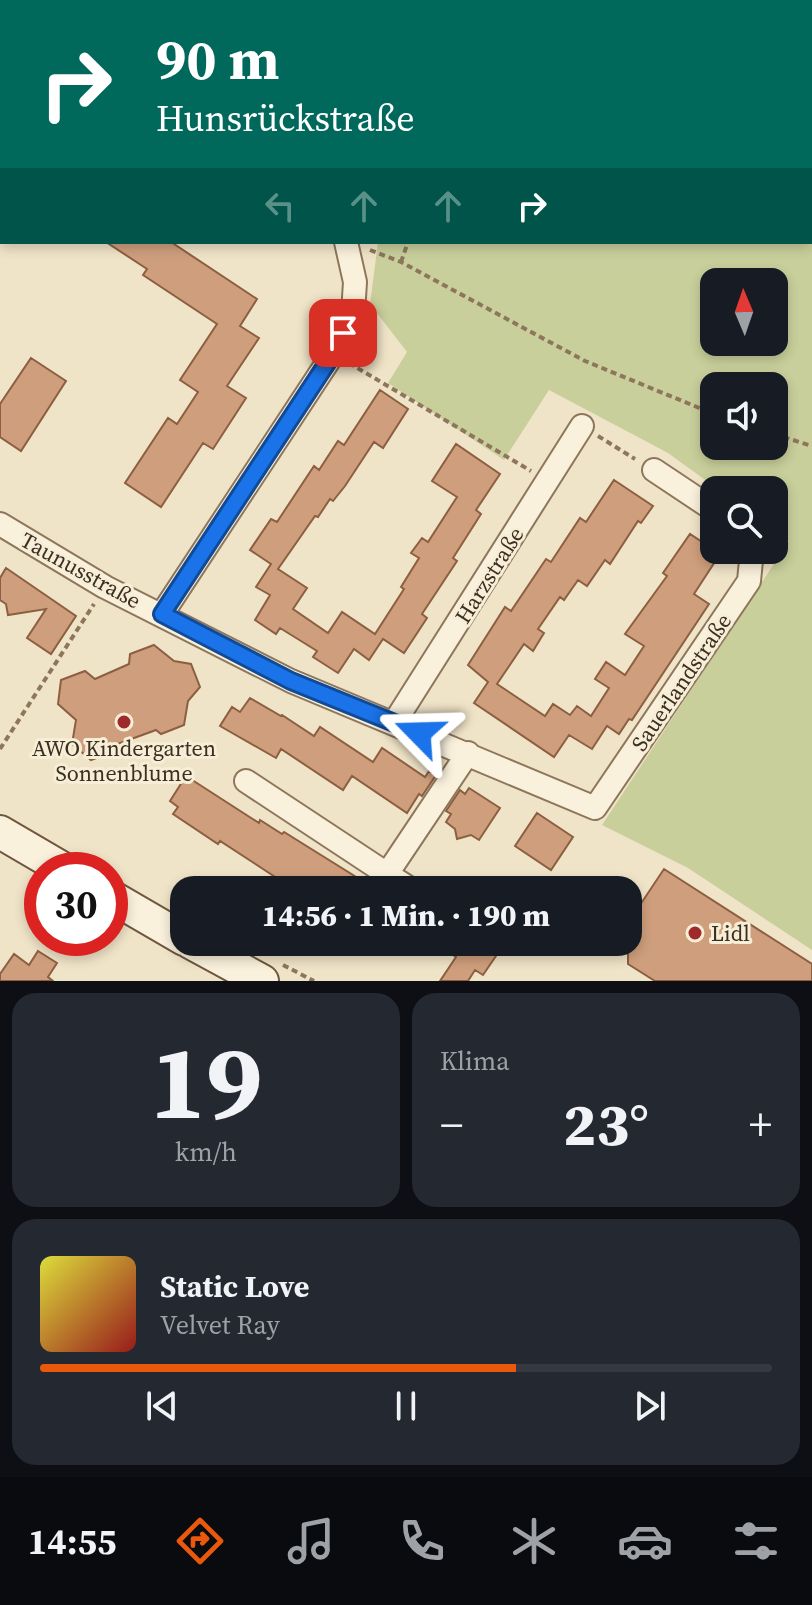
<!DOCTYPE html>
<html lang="de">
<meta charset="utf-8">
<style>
body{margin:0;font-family:"Source Serif 4",serif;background:#242831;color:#f1f3f6;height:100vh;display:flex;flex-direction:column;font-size:30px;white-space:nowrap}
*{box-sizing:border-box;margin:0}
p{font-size:26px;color:#9ea1a6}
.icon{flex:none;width:44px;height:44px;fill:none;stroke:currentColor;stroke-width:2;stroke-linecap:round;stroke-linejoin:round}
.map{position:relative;height:981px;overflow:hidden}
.drawer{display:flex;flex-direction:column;gap:12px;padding:12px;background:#0d0f14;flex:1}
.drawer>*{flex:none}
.top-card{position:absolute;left:0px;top:0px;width:812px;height:244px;box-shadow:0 4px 12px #0003;background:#00695c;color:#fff;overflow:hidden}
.needle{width:52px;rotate:358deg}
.tools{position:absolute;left:700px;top:268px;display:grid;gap:16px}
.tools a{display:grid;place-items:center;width:88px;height:88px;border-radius:16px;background:#171b24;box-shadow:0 4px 12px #0003;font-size:40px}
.speed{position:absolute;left:24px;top:852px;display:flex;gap:16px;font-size:40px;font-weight:700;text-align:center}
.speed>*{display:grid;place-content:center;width:104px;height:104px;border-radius:50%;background:#171b24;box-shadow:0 4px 12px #0003;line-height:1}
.speed .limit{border:12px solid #d22;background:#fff;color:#111}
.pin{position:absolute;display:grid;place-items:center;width:68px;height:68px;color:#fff;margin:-34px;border-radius:16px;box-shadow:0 4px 12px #0006}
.me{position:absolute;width:88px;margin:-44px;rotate:292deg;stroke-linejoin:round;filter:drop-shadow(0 0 6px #0008)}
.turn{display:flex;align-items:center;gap:28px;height:168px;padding:0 24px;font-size:36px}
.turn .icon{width:104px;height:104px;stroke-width:2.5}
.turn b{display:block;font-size:56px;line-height:68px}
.lanes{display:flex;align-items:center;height:76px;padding:0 24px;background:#0003;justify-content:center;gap:40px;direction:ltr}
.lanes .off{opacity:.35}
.big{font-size:60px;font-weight:800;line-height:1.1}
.drawer .tile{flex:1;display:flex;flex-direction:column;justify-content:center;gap:12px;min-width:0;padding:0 28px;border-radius:24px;background:#242831}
.drawer .dial{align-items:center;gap:0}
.dial b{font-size:104px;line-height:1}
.song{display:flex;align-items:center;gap:24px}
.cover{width:96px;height:96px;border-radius:12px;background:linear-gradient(135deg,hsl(60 70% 55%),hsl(0 70% 35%))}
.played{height:8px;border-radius:4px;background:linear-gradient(90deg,#ea580c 65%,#363941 65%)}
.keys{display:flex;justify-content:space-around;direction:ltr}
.heat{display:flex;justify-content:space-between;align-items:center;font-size:44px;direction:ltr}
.drawer .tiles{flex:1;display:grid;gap:12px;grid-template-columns:1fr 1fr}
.tile:last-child{grid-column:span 2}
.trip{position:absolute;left:170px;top:876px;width:472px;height:80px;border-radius:24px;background:#171b24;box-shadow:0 4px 12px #0003;font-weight:800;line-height:80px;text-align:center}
.tabs{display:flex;height:128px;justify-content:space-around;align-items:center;background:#090b0e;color:#9ea1a6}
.tabs .icon{width:56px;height:56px}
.tabs .selected{color:#ea580c}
.tabs b{font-size:36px;color:#f1f3f6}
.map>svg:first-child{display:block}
.green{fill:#c9cf9b;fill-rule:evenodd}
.building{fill:#cf9f7d;stroke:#8d5f41;stroke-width:2}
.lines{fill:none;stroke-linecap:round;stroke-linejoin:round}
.street-casing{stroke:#8d765c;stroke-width:26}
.secondary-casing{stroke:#6f573f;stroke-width:36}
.path{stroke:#8d765c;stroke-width:4;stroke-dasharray:6 4;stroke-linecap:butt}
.street{stroke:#faf1dc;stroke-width:22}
.secondary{stroke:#faf1dc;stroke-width:32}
.route-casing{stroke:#114b97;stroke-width:20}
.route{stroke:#1a73e8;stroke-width:14}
.poi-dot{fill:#9e2a2b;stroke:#f7eed8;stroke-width:3}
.labels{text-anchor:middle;stroke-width:6;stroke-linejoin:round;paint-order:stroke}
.street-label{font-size:22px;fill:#3d2e20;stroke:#f7eed8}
.poi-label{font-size:22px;fill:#3d2e20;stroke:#f7eed8}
</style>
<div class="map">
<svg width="812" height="981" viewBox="0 0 812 981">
<rect width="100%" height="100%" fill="#f0e4c8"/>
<path class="green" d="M0,0h812v950l-124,-82 -86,-43 187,-284 -15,-11v-40h-55l-51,-37 -119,-63 -45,70 -116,-77 19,-31 -37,-48 8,-62h432v-240h-808v31zM714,282h60v60h-60zM714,386h60v60h-60z"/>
<path class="building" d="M106,242h65l86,57 -17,27 19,12 -32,48 19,12 -33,51 -10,-6 -42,64 -36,-24 43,-65 9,6 21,-32 -18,-12 37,-56 -74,-49 4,-6z
M31,358l35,23 -45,70 -21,-14v-33z
M380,390l28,19 -25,39 -9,-6 -29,44 -12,15 -3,-2 -12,18 -3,-1 -37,53 29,19 -14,21 35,24 14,-21 33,22 29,-45 -3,-2 18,-29 -8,-5 11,-15 6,4 29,-45 -25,-16 24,-37 44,30 -24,36 5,4 -28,44 4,3 -35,53 5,4 -23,35 -21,-14 -14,21 -15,-11 -16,24 -25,-16 4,-6 -16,-10 -21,-13 -4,6 -21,-14 15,-25 -14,-8 15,-23 -21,-14 21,-31 6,3 37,-56 5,4 19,-29 6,4z
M614,480l39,26 -12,17 -3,-2 -28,43 -5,-4 -18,26 -9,-6 -14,20 -4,-3 -22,32 6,4 -11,18 -9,-7 -27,40 48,32 8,-12 17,11 7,-9 14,10 18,-28 -14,-9 11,-17 19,13 19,-29 -19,-12 42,-58 -4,-3 27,-39 30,20 -26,40 15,10 -77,116 -3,-1 -10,15 -12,-8 -15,23 -23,-14 -15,22 -80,-54 14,-21 -20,-17 37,-58 6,4 35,-52 5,3 29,-44 6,4z
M6,568l70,48 -25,38 -24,-16 19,-29 -38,6 -2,-11 -6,-4v-22z
M154,645l20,16 17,3 9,23 -12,14 -4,24 -23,9 -5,-4 -41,15v6l-24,9 -19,-16 4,-24 -18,-16 3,-24 24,-9 10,8 34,-15 1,-10z
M250,698l31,18 1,-1 32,21 6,-9 53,35 9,-14 43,29 4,-6 7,4 -14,21 -3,-2 -12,19 -55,-37 -9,14 -62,-41 -5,9 -56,-32 12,-19 8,5z
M186,776l73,47 1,-3 22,14 2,-2 93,58h-73l-19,-11 -2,3 -63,-41 -2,3 -45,-30 5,-7 -8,-6z
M469,788l31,20 -21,32 -8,-5 -14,4 -2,-10 -9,-7 5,-8 -5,-3 14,-21 5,4z
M537,813l36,24 -22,33 -36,-24z
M664,869l148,95v17h-157l-27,-17v-41z
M434,942h47l17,11 -15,22 -8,-5 -7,11h-28l16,-24z
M38,951l19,12 -9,14 5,4h-53v-7l14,-20 15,11z"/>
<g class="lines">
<defs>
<path id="street" d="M0,40l2,2
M654,470l60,40
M0,524l105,63 186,94 304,127 154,-227 3,-31
M162,614l171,-260 20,-41 2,-31 -9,-40
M394,723l188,-297
M246,781l141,93
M412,890l-25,-16 81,-121"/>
<path id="secondary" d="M0,832l65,38
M110,896l74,43
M190,942l72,39"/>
</defs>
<use href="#street" class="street-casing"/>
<use href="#secondary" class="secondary-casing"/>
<path class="path" d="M364,0l21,2
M188,2v-2
M810,32h2
M370,250l31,12 184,99 129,53
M401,262l7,-20
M349,363l182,108
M774,434l38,12
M598,436l37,23
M0,749l94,-145
M89,857l20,12
M283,965l31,16"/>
<use href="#street" class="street"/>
<use href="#secondary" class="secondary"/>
</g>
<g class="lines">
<defs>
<path id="route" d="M343,333l-10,21 -171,260 129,67 128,52"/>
</defs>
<use href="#route" class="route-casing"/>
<use href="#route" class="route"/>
</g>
<g class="poi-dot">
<circle cx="124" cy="722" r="8"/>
<circle cx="695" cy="933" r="8"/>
</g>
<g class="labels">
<g class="street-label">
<text transform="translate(81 570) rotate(29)" y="8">Taunusstraße</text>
<text transform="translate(489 575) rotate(-58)" y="8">Harzstraße</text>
<text transform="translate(681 682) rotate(-56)" y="8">Sauerlandstraße</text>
</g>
<g class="poi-label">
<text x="124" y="756">AWO Kindergarten<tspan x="124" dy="25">Sonnenblume</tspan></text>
<text x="711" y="941" text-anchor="start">Lidl</text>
</g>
</g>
</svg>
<div class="tools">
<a><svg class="needle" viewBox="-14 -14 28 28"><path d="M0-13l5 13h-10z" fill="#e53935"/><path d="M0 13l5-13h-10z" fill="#9ea1a6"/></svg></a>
<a><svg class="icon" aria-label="sound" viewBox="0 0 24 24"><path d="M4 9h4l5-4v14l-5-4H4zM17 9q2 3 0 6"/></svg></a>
<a><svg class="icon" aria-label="search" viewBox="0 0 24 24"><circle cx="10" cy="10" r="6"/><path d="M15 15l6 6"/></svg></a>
</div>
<div class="speed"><div class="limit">30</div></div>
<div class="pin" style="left:343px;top:333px;background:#d93025"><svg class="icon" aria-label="arrive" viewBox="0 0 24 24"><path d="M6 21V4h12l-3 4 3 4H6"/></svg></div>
<svg class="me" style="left:419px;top:733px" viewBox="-20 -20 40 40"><path d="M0-17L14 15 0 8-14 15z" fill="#1a73e8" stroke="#fff" stroke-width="4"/></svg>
<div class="trip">14:56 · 1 Min. · 190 m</div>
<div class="top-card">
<div class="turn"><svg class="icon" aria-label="right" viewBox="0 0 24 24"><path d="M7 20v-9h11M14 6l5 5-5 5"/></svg><div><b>90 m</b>Hunsrückstraße</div></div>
<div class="lanes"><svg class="icon off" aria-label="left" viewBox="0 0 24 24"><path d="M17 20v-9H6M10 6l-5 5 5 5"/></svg><svg class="icon off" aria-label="ahead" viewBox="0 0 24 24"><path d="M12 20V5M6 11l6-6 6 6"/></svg><svg class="icon off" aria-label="ahead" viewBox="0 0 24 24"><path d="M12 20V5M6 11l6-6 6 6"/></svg><svg class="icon" aria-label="right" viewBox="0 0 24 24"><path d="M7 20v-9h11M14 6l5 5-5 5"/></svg></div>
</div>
</div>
<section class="drawer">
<div class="tiles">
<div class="tile dial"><b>19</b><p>km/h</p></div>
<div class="tile"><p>Klima</p>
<div class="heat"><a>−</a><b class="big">23°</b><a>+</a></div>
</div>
<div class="tile">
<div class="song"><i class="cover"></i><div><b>Static Love</b><p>Velvet Ray</p></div></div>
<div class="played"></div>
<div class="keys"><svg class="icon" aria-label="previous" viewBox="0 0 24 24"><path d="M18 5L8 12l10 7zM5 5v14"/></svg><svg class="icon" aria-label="pause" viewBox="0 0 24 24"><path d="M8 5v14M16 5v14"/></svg><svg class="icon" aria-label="next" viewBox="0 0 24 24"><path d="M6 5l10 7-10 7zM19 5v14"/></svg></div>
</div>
</div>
</section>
<nav class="tabs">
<b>14:55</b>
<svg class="icon selected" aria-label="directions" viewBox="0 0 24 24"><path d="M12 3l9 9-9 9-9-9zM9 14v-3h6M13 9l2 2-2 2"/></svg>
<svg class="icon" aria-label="music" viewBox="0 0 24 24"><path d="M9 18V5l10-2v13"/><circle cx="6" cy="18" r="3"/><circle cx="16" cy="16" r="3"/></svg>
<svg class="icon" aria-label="phone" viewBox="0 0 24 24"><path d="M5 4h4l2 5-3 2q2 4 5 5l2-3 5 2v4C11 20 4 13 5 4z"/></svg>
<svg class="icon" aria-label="climate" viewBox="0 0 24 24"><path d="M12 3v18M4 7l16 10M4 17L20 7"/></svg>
<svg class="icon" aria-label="car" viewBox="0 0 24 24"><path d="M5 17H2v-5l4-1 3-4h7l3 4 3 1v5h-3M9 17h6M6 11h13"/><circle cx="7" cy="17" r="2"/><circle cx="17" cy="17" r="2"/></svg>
<svg class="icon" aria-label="filters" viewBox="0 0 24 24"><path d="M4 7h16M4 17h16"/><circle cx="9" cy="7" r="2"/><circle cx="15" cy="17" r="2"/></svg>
</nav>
